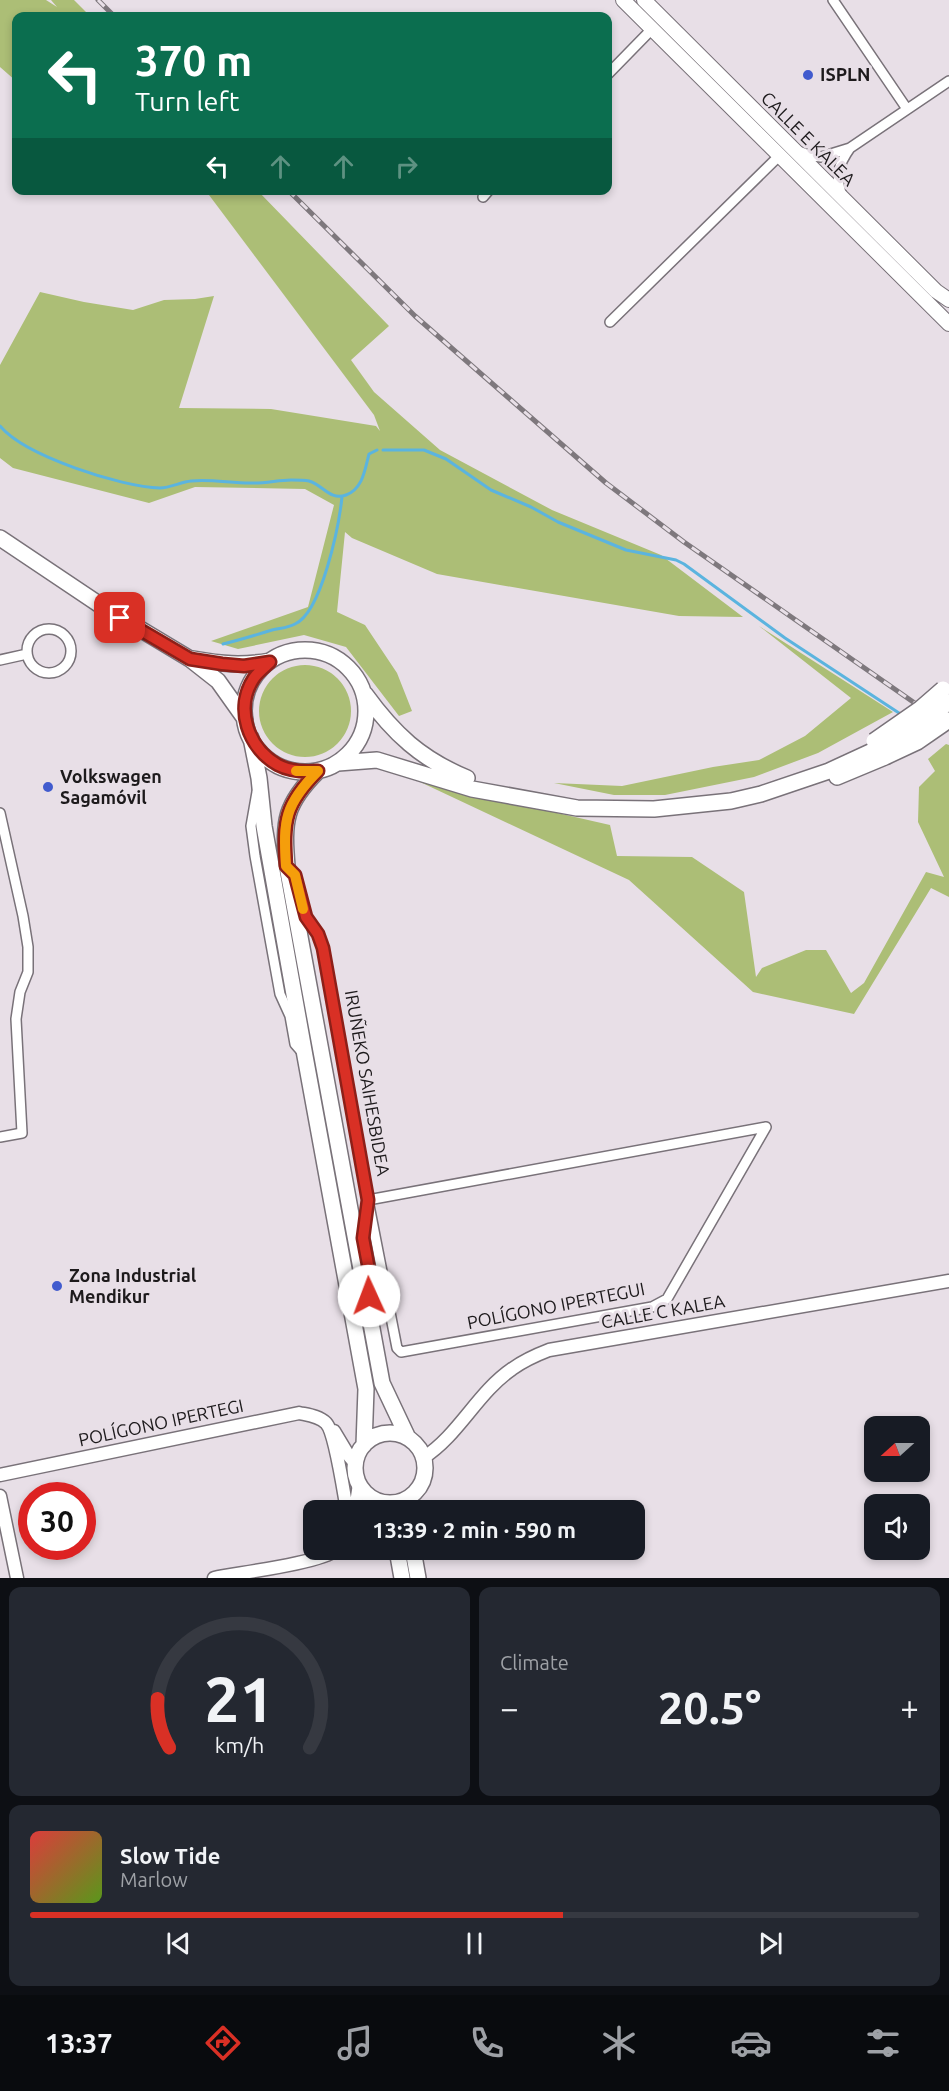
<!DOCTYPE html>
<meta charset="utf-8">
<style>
body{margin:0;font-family:Ubuntu,sans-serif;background:#242831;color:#f1f3f6;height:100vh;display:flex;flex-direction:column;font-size:22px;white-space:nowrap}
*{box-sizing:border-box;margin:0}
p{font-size:20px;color:#9ea1a6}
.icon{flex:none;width:33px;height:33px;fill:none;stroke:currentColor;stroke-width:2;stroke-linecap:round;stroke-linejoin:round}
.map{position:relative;height:1578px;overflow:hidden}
.side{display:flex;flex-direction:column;gap:9px;padding:9px;background:#0d0f14;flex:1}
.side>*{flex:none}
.top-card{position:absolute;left:12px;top:12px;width:600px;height:183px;border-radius:12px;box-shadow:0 3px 9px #0003;background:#0b6e4f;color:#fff;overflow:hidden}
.needle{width:39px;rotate:249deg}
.fabs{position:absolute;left:864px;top:1416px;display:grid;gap:12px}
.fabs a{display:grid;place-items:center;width:66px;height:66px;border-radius:12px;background:#171b24;box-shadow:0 3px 9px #0003;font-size:30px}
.speed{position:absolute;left:18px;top:1482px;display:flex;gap:12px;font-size:30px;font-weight:700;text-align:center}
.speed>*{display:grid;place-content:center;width:78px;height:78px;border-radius:50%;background:#171b24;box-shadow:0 3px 9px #0003;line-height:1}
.speed .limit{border:9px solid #d22;background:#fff;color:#111}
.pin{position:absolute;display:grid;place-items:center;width:51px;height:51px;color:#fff;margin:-26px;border-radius:12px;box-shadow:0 3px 9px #0006}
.me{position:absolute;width:66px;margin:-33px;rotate:358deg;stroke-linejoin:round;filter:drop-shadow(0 0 4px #0008)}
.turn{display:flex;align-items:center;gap:21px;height:126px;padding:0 24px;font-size:27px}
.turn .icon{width:78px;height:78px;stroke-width:2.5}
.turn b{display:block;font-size:42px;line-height:51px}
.lanes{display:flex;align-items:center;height:57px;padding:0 24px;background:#0003;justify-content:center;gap:30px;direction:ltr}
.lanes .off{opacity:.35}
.big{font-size:45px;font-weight:700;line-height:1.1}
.side .widget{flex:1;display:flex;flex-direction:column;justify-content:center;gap:9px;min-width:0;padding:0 21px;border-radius:12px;background:#242831}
.side .dial{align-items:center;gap:0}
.dial svg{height:156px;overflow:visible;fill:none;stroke:#363941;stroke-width:7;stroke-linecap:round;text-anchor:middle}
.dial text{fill:#f1f3f6;stroke:none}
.song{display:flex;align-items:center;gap:18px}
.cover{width:72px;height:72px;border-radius:9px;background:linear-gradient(135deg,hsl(0 70% 55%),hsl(90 70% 35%))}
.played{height:6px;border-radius:3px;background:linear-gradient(90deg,#d93025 60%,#363941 60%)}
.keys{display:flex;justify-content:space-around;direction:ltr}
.heat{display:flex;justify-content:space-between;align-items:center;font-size:33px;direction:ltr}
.side .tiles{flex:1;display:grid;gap:9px;grid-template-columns:1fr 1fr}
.widget:last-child{grid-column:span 2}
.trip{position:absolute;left:303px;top:1500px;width:342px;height:60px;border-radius:12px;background:#171b24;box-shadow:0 3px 9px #0003;font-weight:700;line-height:60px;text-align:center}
.menu{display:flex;height:96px;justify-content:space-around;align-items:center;background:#090b0e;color:#9ea1a6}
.menu .icon{width:42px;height:42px}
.menu .current{color:#d93025}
.menu b{font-size:27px;color:#f1f3f6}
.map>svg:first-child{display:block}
.green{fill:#acbe76}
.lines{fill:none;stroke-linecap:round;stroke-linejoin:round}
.stream{stroke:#5bb4df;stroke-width:3}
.minor-casing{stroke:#797279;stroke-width:12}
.tertiary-casing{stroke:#797279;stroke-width:15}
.secondary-casing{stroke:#797279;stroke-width:16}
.trunk-casing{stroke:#797279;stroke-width:18}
.minor{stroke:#fff;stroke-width:9}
.tertiary{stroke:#fff;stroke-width:12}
.secondary{stroke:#fff;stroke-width:14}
.trunk{stroke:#fff;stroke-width:15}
.rail-casing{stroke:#7e787d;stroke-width:5}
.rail{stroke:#e8dfe7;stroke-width:3;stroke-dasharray:9;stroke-linecap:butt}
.trunk-bridge-casing{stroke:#797279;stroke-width:18;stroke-linecap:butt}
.trunk-bridge{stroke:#fff;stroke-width:15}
.route-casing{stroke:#8d1f18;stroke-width:15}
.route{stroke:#d93025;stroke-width:10}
.slow{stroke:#f59e0b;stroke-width:10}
.poi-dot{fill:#415bce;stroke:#e8dfe7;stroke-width:2}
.labels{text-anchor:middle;stroke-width:6;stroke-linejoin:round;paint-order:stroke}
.poi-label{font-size:18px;font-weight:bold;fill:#1d1a1c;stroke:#e8dfe7;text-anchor:start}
.street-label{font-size:18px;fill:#1d1a1c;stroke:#e8dfe7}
</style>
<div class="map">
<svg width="949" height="1578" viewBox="0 0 949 1578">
<rect width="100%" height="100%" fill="#e8dfe7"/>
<path class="green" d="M0,0h46l11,7 -6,-7h23l16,16h-74v65l-16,-14z
M206,191h52l131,135 -38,34 23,32 66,58 112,60 109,45 82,62 -64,-1 -242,-42 -85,-36 -7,-6 -8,80 28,13 32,48 15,38 -13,5 -53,-69 -42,-12 -66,14 -27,-8 97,-34 26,-102 -29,-16 -110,-2 -46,16 -136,-35 -13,-10v-93l40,-73 44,10 49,8 31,-10 31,-1 19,-3 -35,112 92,1 105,17 4,5 -6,-16z
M759,626l134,86 -75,41 -64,24 -89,18h-51l-60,-12 68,3 91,-19 46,-7 46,-24 46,-38z
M259 711a46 46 0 1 1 92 0a46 46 0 1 1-92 0Z
M946,744l3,1v152l-18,-9 -77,126 -101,-22 -124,-112 -211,-99 192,44 7,31 75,1 52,35 12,85 6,-9 44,-18h20l25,43 13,-10 62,-111 18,5 -26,-55 1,-35 16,-16 -7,-12z"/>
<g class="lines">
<path class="stream" d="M0,426c25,30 121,61 160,62 10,0 21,-6 31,-7 20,-2 39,2 59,2 14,1 28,-3 41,-3 6,0 13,0 18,1 14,4 21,20 37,14 17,-6 19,-26 23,-41l8,-4
M383,450h41l22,9 45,31 40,17 27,15 68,28 50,10 8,4 101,74 117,77
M223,644c17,-4 33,-9 49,-14 8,-2 16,-2 23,-6 27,-12 44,-99 47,-127"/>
<defs>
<path id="minor" d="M833,0l74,109
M608,74l44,-45
M801,152l10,4 10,1 29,-9 99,-67
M842,196c-7,-20 -4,-31 8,-48
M483,197l6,-7
M610,322l169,-166
M27 651a22 22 0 1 1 44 0a22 22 0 1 1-44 0Z
M0,660l27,-6
M257,792l-6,34 4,30 25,138 10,22 5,28 7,8
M0,813l23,103 5,31v25l-8,20 -4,27 6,114 -22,4
M298,886l8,31 12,17 5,14 45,252 -5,38 7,37v13
M766,1127l-99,172 -15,8 -251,45 -4,-4 -29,-148z"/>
<path id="tertiary" d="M334,1431l15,25 6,7
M423,1458c36,-23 54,-65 89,-89 11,-8 24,-14 37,-19l400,-69
M0,1475l299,-62c9,2 20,3 27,10 9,9 18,71 21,87
M0,1496l17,82
M355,1510l4,-26
M214,1578c24,-5 106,-15 122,-28"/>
<path id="secondary" d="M623,0l326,324
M644,0l292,291 13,9"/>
<path id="trunk" d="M0,538l100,67 90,54 28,22 27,38
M244 711a61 61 0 1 1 122 0a61 61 0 1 1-122 0Z
M193,659c29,5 48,7 77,2
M365,694c29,40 56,65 102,84
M251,738l8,40 5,48 41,230 61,333 -2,56
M338,763l39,-3 95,29 105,19 77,1 77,-8 30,-7 68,-23 52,-24
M318,771c-33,33 -35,49 -31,95l95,517 26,55
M837,777l48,-20
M355 1468a35 35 0 1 1 70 0a35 35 0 1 1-70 0Z
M397,1550l5,28
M413,1550l5,28"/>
</defs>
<use href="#minor" class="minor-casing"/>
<use href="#tertiary" class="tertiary-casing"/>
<use href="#secondary" class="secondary-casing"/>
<use href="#trunk" class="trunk-casing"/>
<use href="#minor" class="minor"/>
<use href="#tertiary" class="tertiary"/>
<use href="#secondary" class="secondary"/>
<use href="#trunk" class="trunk"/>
<defs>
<path id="rail" d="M98,0l16,16
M288,190l127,126 191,167 78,59 265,185"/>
</defs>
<use href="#rail" class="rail-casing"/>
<use href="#rail" class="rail"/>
<defs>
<path id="trunk-bridge" d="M874,741l46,-32 23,-20
M881,747l38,-22 30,-23
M885,757l32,-15 32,-22"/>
</defs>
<use href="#trunk-bridge" class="trunk-bridge-casing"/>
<use href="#trunk-bridge" class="trunk-bridge"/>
</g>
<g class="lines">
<defs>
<path id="route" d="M120,618l70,41 32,5 22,2 26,-4c-5,5 -12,10 -16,16 -20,30 -6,70 24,87 13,7 27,7 40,6 -33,33 -35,49 -32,95l9,9 11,42 12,17 5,14 45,252 -5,38 7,37 -1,21"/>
</defs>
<use href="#route" class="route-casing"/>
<use href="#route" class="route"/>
<path class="slow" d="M296,771h22c-33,33 -35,49 -32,95l9,9 8,34"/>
</g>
<g class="poi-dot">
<circle cx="808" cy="75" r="6"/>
<circle cx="48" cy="787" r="6"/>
<circle cx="57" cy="1286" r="6"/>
</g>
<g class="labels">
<g class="poi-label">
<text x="820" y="81">ISPLN</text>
<text x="60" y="783">Volkswagen<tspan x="60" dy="21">Sagamóvil</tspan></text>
<text x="69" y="1282">Zona Industrial<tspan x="69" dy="21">Mendikur</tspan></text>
</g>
<g class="street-label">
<text transform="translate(808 139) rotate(45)" y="6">CALLE E KALEA</text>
<text transform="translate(367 1083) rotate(80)" y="6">IRUÑEKO SAIHESBIDEA</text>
<text transform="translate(556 1306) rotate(-11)" y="6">POLÍGONO IPERTEGUI</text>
<text transform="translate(663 1312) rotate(-10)" y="6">CALLE C KALEA</text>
<text transform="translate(161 1423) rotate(-12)" y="6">POLÍGONO IPERTEGI</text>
</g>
</g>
</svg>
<div class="fabs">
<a><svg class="needle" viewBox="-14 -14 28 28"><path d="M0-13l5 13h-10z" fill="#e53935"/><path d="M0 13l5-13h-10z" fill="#9ea1a6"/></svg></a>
<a><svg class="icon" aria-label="sound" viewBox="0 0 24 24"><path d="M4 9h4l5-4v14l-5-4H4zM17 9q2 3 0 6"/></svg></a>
</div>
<div class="speed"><div class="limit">30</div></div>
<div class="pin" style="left:120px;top:618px;background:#d93025"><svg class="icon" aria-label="arrive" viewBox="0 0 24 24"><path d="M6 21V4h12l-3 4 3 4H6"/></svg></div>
<svg class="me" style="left:369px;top:1296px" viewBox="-20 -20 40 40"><circle r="19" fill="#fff"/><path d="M0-13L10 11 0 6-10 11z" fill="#d93025"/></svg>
<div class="trip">13:39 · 2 min · 590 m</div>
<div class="top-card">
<div class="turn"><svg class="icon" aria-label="left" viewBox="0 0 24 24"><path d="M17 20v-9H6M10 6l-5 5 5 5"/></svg><div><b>370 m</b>Turn left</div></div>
<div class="lanes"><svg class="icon" aria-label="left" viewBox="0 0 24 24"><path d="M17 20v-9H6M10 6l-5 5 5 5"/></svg><svg class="icon off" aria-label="ahead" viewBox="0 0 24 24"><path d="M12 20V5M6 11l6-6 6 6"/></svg><svg class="icon off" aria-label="ahead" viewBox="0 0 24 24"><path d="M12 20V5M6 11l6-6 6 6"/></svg><svg class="icon off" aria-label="right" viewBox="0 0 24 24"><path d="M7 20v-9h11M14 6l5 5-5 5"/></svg></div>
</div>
</div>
<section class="side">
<div class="tiles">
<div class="widget dial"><svg viewBox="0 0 100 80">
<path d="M14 69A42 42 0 1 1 86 69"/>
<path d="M14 69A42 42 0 0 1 8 44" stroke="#d93025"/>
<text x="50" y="56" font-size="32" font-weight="700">21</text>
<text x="50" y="72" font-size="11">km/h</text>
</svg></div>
<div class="widget"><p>Climate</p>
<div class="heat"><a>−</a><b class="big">20.5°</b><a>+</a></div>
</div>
<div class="widget">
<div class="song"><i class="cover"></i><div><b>Slow Tide</b><p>Marlow</p></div></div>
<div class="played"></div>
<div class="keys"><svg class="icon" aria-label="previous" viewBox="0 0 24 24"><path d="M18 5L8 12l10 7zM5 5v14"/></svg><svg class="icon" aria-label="pause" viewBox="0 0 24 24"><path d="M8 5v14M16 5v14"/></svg><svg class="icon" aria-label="next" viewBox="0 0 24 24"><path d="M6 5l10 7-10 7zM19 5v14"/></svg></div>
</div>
</div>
</section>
<nav class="menu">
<b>13:37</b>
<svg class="icon current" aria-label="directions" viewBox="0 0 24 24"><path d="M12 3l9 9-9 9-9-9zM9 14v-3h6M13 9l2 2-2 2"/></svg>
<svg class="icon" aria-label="music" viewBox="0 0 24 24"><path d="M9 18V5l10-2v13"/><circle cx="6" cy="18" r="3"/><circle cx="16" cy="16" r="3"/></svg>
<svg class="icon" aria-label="phone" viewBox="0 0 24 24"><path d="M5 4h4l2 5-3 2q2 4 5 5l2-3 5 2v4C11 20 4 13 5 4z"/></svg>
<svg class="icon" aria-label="climate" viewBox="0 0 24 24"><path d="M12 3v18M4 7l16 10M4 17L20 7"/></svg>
<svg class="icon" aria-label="car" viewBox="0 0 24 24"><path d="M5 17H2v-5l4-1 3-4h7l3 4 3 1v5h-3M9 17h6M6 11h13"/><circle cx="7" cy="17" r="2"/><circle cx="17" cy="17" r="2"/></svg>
<svg class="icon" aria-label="filters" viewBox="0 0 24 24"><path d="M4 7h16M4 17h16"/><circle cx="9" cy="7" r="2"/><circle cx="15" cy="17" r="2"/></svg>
</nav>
